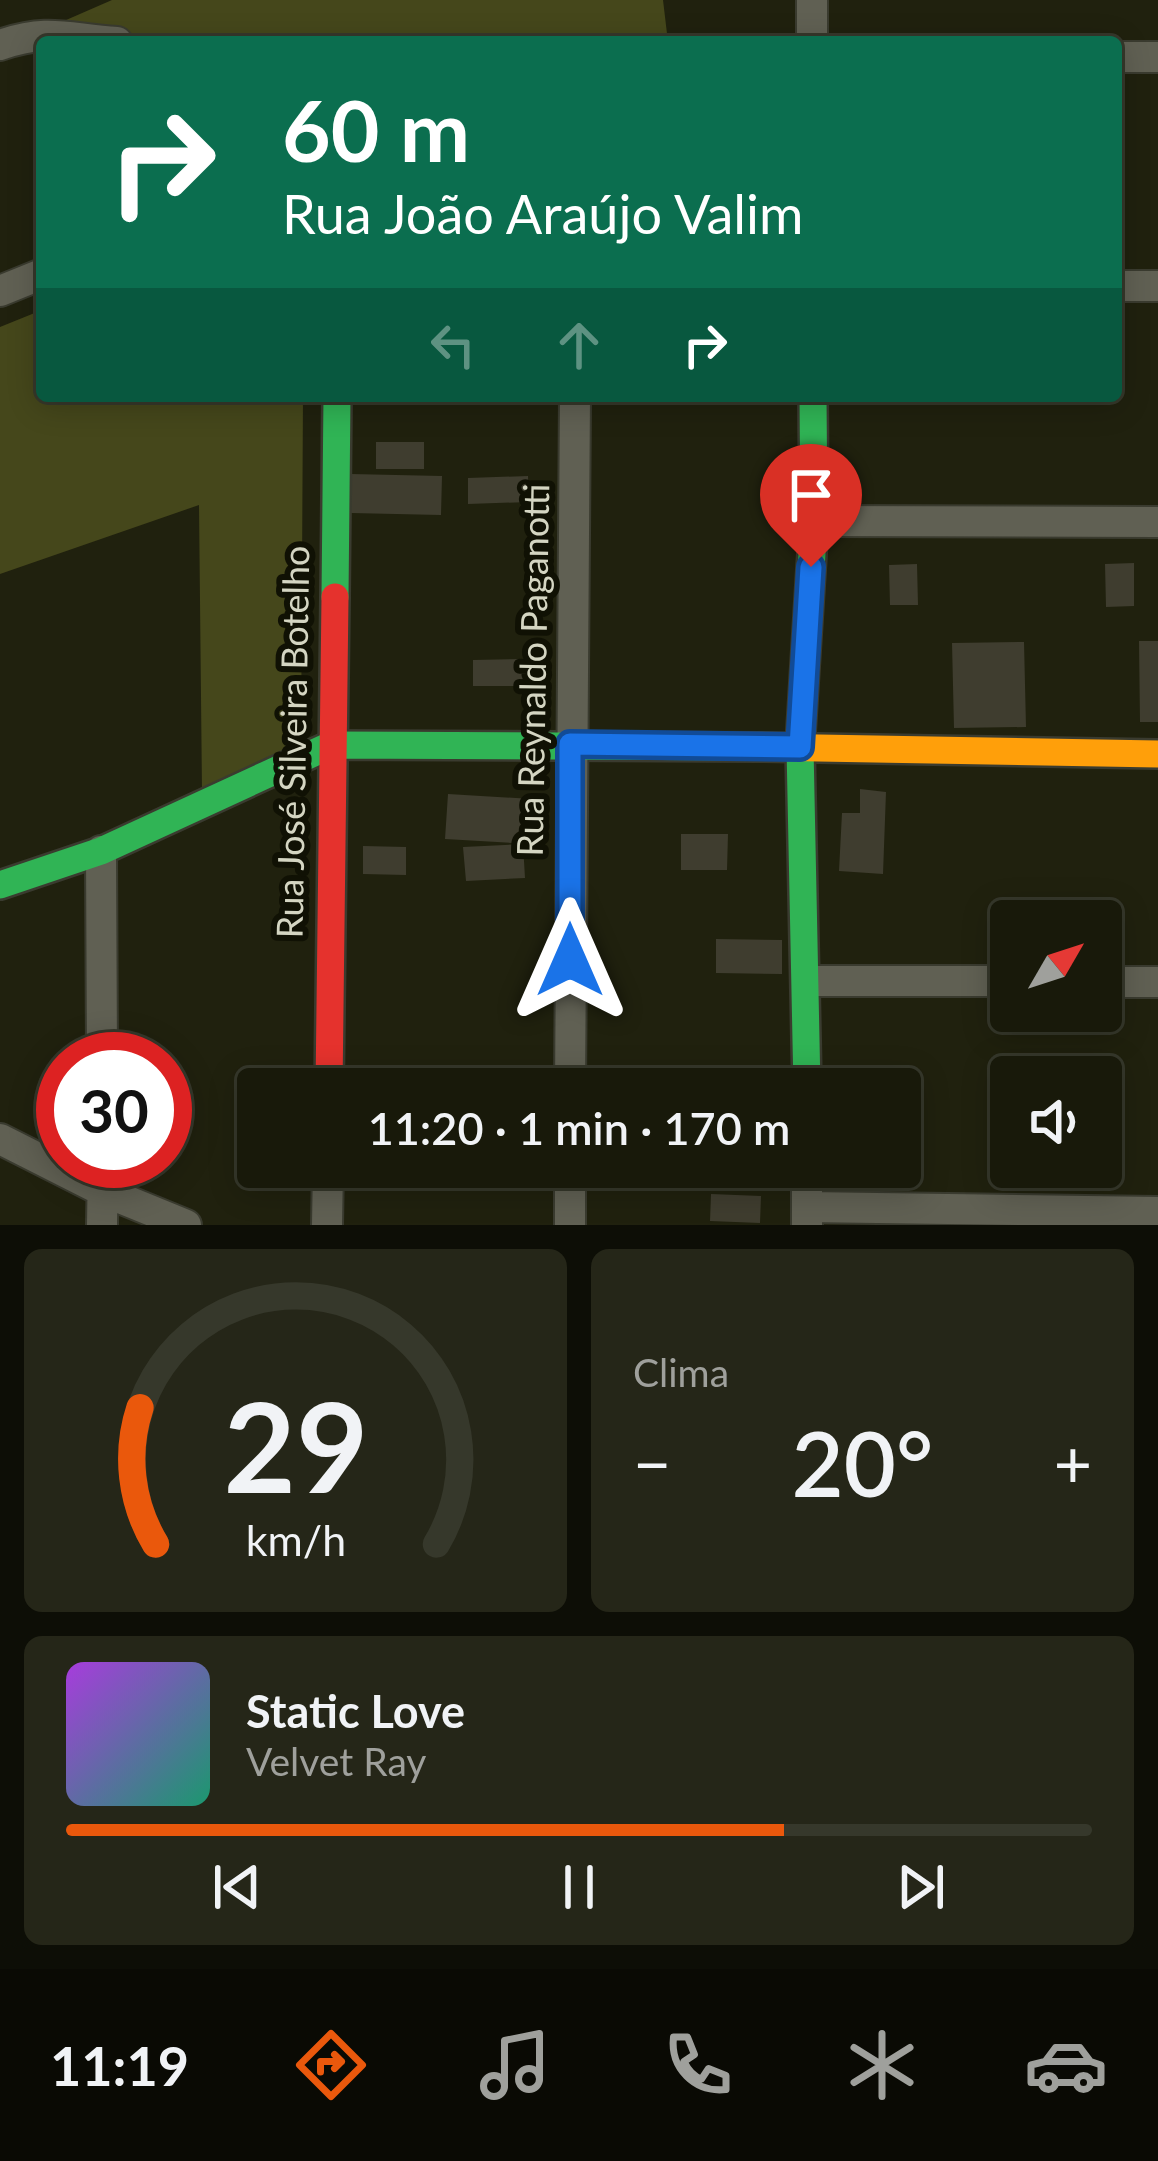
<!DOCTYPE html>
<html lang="pt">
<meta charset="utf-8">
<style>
body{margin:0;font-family:Lato,sans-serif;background:#252618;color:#f1f3f6;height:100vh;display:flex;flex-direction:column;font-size:45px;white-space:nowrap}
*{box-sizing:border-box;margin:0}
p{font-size:39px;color:#9fa09c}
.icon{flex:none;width:66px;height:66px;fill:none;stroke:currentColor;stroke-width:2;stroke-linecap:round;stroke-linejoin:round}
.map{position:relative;height:1225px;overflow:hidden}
.side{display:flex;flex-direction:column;gap:24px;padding:24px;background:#0d0e06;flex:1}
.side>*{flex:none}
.top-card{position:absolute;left:36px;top:36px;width:1086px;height:366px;border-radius:12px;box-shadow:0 6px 30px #0003,0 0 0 3px #36382b;background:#0b6e4f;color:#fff;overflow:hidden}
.needle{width:78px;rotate:51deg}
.fabs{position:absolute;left:990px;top:900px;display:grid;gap:24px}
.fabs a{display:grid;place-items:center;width:132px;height:132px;border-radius:12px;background:#18190a;box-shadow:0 6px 30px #0003,0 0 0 3px #36382b;font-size:60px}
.speed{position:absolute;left:36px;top:1032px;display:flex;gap:24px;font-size:60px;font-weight:700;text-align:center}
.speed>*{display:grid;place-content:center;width:156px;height:156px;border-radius:50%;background:#18190a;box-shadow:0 6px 30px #0003,0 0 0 3px #36382b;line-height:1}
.speed .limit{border:18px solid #d22;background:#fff;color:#111}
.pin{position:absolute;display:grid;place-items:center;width:102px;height:102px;color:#fff;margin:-123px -51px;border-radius:50% 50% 50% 0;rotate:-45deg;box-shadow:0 0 12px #0007}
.pin .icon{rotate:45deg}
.me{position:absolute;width:132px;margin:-66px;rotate:0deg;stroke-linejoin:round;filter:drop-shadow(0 0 9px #0008)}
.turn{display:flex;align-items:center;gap:42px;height:252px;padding:0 48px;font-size:54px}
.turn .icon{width:156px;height:156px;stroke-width:2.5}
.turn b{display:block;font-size:84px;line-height:102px}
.lanes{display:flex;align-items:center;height:114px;padding:0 48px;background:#0003;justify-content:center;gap:60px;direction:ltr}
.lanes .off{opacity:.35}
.big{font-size:90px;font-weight:600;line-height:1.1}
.side .card{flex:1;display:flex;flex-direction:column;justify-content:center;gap:18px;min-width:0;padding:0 42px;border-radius:18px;background:#252618}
.side .dial{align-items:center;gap:0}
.dial svg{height:312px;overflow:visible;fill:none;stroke:#36382b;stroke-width:7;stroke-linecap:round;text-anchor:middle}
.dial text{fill:#f1f3f6;stroke:none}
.song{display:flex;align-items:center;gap:36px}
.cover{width:144px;height:144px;border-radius:18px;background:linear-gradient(135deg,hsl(280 70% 55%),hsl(160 70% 35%))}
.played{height:12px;border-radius:6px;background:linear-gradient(90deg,#ea580c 70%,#36382b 70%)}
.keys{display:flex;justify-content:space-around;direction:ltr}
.heat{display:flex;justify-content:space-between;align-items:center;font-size:66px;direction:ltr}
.side .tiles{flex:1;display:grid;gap:24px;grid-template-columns:1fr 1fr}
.card:last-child{grid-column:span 2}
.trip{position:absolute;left:237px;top:1068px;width:684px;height:120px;border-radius:12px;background:#18190a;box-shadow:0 6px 30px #0003,0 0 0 3px #36382b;font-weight:600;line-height:120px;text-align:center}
.tab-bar{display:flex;height:192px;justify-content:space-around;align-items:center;background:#0a0a04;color:#9fa09c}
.tab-bar .icon{width:84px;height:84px}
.tab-bar .selected{color:#ea580c}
.tab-bar b{font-size:54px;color:#f1f3f6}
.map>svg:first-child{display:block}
.green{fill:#45471b}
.building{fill:#3f3d2f}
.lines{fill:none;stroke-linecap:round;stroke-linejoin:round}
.street-casing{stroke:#3a3b2f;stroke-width:34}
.fast-casing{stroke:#3a3b2f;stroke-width:32}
.slow-casing{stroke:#3a3b2f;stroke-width:32}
.jam-casing{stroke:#3a3b2f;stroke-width:32}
.street{stroke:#606053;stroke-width:30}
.fast{stroke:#30b455;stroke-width:27}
.slow{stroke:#ff9f0a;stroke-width:27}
.jam{stroke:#e5322d;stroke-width:27}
.route-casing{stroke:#114b97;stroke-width:30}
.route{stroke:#1a73e8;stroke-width:21}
.labels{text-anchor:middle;stroke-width:12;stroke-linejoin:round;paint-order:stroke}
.street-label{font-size:36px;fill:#d4d5c2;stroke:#101104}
</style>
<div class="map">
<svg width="1158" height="1225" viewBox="0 0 1158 1225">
<rect width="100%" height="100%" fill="#20210e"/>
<path class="green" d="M112,0h551l5,42h-406l-228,-8z
M42,310v86h261l-2,355 -99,41 -3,-287 -199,69v-247z"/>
<path class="building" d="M376,442h48v27h-48z
M351,474l91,2 -1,39 -90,-2z
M528,476l1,26 -61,2v-26z
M1134,563v43l-28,1 -1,-43z
M917,564l1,41h-28l-1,-40z
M1139,641h19v81h-18z
M1024,642l2,85 -72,1 -2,-85z
M526,659v27h-53v-26z
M860,789l26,3 -3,82 -44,-3 3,-58h18z
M448,794l84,5 -2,45 -85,-5z
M681,834h47l-1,36h-46z
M523,844l2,34 -59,3 -3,-34z
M363,846l43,1v28l-43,-1z
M716,939l66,1v34l-66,-1z
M618,1167h42v23h-42z
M693,1167h37l-1,24 -37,-1z
M711,1194l50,2 -1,27 -50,-2z"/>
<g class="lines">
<defs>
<path id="street" d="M812,42v-42
M0,45c50,-17 67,-6 117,-3
M1116,57h42
M1116,286h42
M0,291l42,-17
M814,521l344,1
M101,851l1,208
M807,981h204
M1101,982h57
M570,1089l5,-693
M0,1139l103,52 83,34
M807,1167v58
M807,1207l351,5
M102,1225l1,-64
M327,1225l1,-58
M570,1225v-58"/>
<path id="fast" d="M335,597l2,-201
M0,885l101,-34 230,-106 428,2
M807,1089l-7,-342 14,-226 -1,-125"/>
<path id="slow" d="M759,747l399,7"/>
<path id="jam" d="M329,1089l6,-492"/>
</defs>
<use href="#street" class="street-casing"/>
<use href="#fast" class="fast-casing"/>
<use href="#slow" class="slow-casing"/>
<use href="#jam" class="jam-casing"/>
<use href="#street" class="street"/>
<use href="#fast" class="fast"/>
<use href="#slow" class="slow"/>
<use href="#jam" class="jam"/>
</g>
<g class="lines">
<defs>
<path id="route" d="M570,960v-216l230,3 11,-180"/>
</defs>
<use href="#route" class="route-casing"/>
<use href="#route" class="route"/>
</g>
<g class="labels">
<g class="street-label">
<text transform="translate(533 670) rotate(-89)" y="13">Rua Reynaldo Paganotti</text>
<text transform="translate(293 742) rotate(-89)" y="13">Rua José Silveira Botelho</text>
</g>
</g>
</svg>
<div class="fabs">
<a><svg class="needle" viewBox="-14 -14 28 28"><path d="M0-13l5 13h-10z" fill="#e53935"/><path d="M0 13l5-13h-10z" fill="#9fa09c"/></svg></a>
<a><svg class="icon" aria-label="sound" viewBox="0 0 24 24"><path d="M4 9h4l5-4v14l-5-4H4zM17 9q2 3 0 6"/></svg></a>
</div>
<div class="speed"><div class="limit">30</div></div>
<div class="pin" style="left:811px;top:567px;background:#d93025"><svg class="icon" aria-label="arrive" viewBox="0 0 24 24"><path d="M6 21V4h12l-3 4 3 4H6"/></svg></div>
<svg class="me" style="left:570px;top:960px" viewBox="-20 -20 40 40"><path d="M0-17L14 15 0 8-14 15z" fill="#1a73e8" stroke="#fff" stroke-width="4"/></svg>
<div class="trip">11:20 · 1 min · 170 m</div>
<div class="top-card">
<div class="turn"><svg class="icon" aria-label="right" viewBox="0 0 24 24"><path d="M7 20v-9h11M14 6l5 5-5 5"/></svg><div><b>60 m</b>Rua João Araújo Valim</div></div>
<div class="lanes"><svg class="icon off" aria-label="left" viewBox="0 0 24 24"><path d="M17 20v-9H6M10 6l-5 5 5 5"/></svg><svg class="icon off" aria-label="ahead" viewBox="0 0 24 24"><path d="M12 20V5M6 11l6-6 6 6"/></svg><svg class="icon" aria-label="right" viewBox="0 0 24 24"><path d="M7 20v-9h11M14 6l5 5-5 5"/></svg></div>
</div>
</div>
<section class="side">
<div class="tiles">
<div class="card dial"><svg viewBox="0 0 100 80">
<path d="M14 69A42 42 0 1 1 86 69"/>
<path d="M14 69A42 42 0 0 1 10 34" stroke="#ea580c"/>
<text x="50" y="56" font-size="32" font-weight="700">29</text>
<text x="50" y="72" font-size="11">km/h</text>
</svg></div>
<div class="card"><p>Clima</p>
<div class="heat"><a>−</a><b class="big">20°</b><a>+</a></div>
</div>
<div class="card">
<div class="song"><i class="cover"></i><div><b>Static Love</b><p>Velvet Ray</p></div></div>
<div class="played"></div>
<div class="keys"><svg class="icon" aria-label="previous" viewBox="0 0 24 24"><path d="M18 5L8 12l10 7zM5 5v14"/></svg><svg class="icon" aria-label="pause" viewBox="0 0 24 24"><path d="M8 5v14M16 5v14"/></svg><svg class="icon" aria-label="next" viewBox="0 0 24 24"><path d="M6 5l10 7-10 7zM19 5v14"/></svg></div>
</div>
</div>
</section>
<nav class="tab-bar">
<b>11:19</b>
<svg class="icon selected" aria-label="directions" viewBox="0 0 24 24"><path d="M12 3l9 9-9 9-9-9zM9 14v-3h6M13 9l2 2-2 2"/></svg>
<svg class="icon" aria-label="music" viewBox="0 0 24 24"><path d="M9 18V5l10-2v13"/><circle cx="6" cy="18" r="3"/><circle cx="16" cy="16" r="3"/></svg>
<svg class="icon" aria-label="phone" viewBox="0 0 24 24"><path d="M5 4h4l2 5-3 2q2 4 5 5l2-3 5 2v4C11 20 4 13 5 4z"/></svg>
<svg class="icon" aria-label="climate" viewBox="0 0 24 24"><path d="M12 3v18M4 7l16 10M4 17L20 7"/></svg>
<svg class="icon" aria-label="car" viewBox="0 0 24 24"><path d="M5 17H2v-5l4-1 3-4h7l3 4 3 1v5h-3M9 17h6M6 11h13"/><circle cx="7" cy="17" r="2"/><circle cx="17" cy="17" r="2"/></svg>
</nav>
